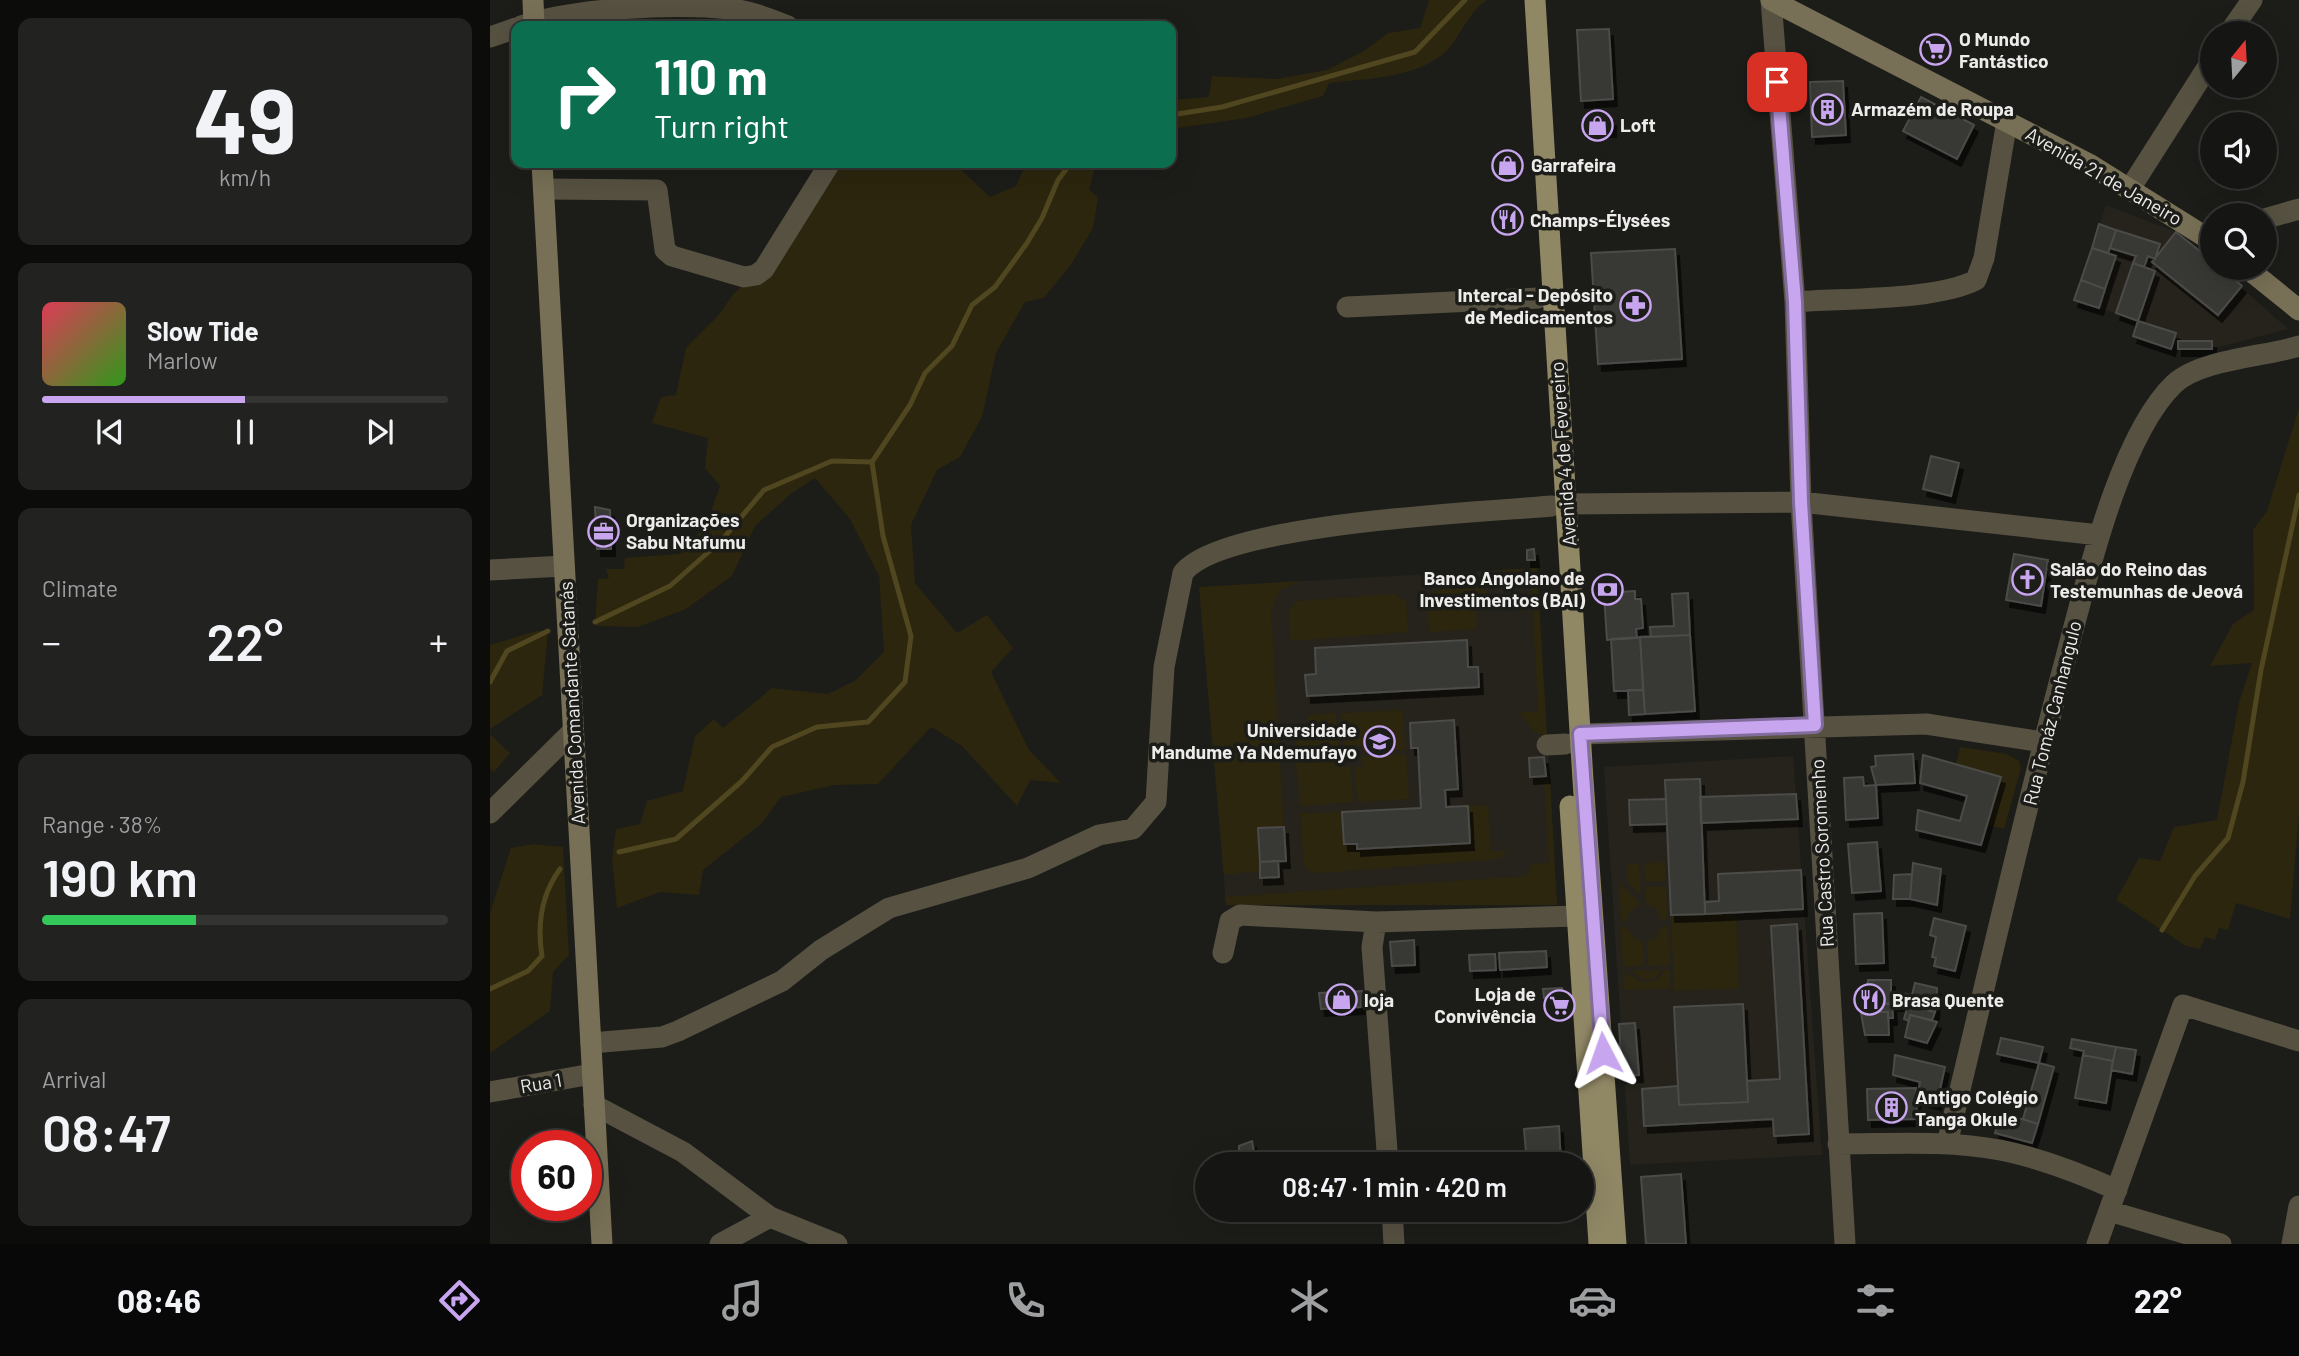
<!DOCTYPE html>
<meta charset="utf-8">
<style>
body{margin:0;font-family:Barlow,sans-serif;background:#222221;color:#f1f3f6;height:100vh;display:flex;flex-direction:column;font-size:26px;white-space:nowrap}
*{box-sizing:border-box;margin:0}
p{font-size:23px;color:#9d9fa0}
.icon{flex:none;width:38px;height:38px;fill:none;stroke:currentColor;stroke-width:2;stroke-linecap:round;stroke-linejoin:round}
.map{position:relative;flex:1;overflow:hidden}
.panel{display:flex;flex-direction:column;gap:18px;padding:18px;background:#0c0c0a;width:490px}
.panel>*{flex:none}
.hud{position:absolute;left:21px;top:21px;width:665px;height:147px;border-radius:14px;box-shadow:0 7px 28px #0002,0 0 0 2px #343433;background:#0b6e4f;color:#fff;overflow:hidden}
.needle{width:46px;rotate:18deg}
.controls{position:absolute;left:1710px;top:21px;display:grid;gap:14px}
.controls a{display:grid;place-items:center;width:77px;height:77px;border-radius:50%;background:#151513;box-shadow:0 7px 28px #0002,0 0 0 2px #343433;font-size:35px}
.speed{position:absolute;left:21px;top:1130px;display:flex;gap:14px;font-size:35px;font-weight:700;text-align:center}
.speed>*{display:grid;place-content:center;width:91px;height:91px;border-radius:50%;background:#151513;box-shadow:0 7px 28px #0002,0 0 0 2px #343433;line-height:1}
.speed .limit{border:10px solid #d22;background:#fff;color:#111}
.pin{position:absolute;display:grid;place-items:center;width:60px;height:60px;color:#fff;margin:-30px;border-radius:14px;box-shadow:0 4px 10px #0006}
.me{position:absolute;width:77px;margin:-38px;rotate:356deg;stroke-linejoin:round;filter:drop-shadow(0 0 5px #0008)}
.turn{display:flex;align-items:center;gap:24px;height:147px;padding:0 28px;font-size:32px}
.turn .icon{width:91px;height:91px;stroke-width:2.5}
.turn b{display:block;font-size:49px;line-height:60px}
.big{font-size:52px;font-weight:600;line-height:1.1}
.panel .card{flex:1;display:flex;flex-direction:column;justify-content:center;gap:10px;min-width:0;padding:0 24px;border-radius:14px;background:#222221}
.panel .dial{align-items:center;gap:0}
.dial b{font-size:91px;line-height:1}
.song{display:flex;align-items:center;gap:21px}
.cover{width:84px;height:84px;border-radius:10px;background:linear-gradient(135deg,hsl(350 70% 55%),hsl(110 70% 35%))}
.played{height:7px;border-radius:4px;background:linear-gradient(90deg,#c7a6ef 50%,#343433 50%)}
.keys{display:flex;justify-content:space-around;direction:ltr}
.heat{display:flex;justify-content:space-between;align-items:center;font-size:38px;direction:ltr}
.charge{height:10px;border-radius:5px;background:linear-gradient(90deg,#34c759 38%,#343433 0)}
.trip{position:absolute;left:705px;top:1152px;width:399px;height:70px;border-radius:35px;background:#151513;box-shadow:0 7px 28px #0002,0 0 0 2px #343433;font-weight:600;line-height:70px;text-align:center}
.tabs{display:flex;height:112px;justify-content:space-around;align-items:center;background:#080808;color:#9d9fa0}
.tabs .icon{width:49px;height:49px}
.tabs .selected{color:#c7a6ef}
.tabs b{font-size:32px;color:#f1f3f6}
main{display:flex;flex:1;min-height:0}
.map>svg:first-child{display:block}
.built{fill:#25231b}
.green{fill:#2c260e}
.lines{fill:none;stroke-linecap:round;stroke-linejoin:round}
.stream{stroke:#50461f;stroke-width:5}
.building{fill:#373734;stroke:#4c4b48;stroke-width:2;filter:url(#shadow)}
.street{stroke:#565141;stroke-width:21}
.secondary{stroke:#777056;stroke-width:21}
.primary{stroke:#908765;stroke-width:21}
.route-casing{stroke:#816c9b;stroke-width:18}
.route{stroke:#c7a6ef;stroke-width:12}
.labels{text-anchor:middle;stroke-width:7;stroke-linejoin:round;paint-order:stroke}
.poi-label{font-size:19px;font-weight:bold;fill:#edeceb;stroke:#1c1c19;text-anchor:start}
.street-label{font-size:19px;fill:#edeceb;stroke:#1c1c19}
</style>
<main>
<section class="panel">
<div class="card dial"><b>49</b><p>km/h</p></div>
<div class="card">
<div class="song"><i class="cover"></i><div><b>Slow Tide</b><p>Marlow</p></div></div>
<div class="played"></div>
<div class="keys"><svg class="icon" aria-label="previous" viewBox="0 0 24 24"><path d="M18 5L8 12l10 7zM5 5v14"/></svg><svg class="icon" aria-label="pause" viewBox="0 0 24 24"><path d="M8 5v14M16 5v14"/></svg><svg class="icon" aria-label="next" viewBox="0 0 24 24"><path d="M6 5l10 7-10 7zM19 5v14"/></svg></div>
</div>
<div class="card"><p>Climate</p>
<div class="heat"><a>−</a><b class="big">22°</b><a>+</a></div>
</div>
<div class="card"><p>Range · 38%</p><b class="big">190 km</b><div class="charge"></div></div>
<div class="card"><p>Arrival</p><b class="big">08:47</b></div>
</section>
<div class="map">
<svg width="1809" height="1244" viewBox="0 0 1809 1244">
<defs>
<filter id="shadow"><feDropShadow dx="4" dy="7" stdDeviation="0" flood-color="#0009"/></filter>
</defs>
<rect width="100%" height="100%" fill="#1c1c19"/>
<path class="built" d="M1616,205l70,27 36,36h8l68,61 -76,20h-41l-38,-13 4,-16 -63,-20z
M1047,568l20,337h-331l-27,-318z
M1303,756l29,399 -192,10 -26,-398z"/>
<path class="green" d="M939,0h58c-20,14 -25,34 -40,50 -26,28 -83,29 -118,33l-6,13 -76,22 -76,11v-29l38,-3 3,-21 64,3 51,-9 37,-19 24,-18 32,-5z
M339,163h125l36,34 26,-11 10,-23h24l14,4 1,-4h31l-7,27 9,7 -5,31 -21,35 -28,35 -19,4 -29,51 -14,64 -22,40 -23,13 -26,55 4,58 42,50 30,-18 26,33 -22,24 38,78 32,33 -31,-3 -13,26 -55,-60 -31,-19 -53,57 -43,1 -54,12 -20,27 -58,46 -4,25 -39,-3 -43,16 -5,-49 4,-30 24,-5 7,-23 36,-10 12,-55 19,-17 9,9 49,-40 56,6 28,-14 28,-28 -5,-76 -29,-57 -35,-41 -23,15 -37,33 -23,50 -46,33 -48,18 -43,-1 3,-47 11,-1 -3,-9h18l1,-11 55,-4 26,-29 14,-39 -15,-18 3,-30 -56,-15 9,-26 15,-2 10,-47 32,-32 16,-23 22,-18z
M1809,408v406l-9,105 -54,-16 -8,27 -9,-2 -4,12 -10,-3 -5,12 -14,-3 -70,-46 23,-42 21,3 14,-34 43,-7 22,-118 13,-39 -42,3 23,-42 21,-14 -1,-80 14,-19z
M1047,568l10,168 -12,-4 -16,-19 19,-2 -7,-127 -18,1 -3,-8 -10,-7z
M811,581l-21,9 -9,21 13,216 -26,1 2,43 -36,4 -25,-288z
M984,588l12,2 2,5 -13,1 2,33 -48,3c-4,-49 0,-41 45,-44z
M904,594l12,8 2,30 -118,9 -2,-29 8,-11z
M46,631h12l-6,64 -52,34v-84z
M913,710l2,40 -42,2 -1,-7 -19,1 -2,-33z
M846,713l3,34h-4v8l-39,2 -1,-16 14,-1 -2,-25z
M0,734l20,19 -16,19 -4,-3z
M1470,747l47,7 12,7 2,7 -17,61 -17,-4 13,-48 -44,-13z
M916,754l3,45 -52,3 -2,-35 8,-1 -1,-9z
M847,759v8h14l2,35 -53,4 -4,-44z
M1060,779l7,126h-331l-1,-8 300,-21 7,-12 17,-1 -5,-83z
M998,805l3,46h16l-7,8 -179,14 -13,-2 -4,-5 -4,-53 42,-1 2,32h13v5l113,-6 -2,-37z
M43,844l30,3 6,108 -16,17 -3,39 -60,42v-140l21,-65z
M1175,862l1,19 -21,1 -1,-19z
M1138,864h11l2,31 -13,-12z
M1129,883l22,21 -10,6 -5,12h-5z
M1176,886l1,33 -6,1 -5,-12 -10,-5 -1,-16z
M1246,913l3,75 -65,3 -3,-76z
M1178,925l2,40 -22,1 -1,-25 8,-3 7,-12z
M1131,927h5l7,10 10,4 1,25 -21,1z
M1172,970l-7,8 -11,2 -13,-9z
M1175,970h5v18l-46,2 -1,-18 21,11 13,-3z"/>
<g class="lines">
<path class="stream" d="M681,115l51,-8 193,-55 50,-52
M105,622l75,-36 51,-45 43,-51 68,-29 40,1
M0,682l17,-31 41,-20
M129,852l57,-13 66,-58 30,-34 45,-20 51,-5 37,-40 6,-46 -28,-100 -11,-74 38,-57 15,-32 27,-27 20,-41 23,-18 32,-44 15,-25 16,-38 13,-17
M1672,930l33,-54 33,-38 15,-56 18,-112 38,-175
M0,989l38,-18 14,-15c-5,-31 -1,-61 18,-87"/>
</g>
<path class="building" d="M1119,29l4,70 -32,2 -4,-71z
M1353,81l3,54 -34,2 -2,-55z
M1431,97l53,28 -17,34 -54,-28z
M1122,119v11l-29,1v-11z
M1609,224l17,6 -8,23 -16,-5z
M1626,230l44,14 -5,15 -7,-3 -4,11 -11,-4 3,-7 -26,-8z
M1686,232l36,29v7h8l22,18 -24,29 -66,-53z
M1602,248l24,8 -11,33 -24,-9z
M1185,249l7,110 -84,5 -7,-111z
M1643,263l22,8 -17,50 -22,-8z
M1591,280l24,9 -6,19 -25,-8z
M1648,321l38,12 -5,16 -38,-13z
M1688,341h34v8h-34z
M1441,456l28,7 -8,33 -28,-7z
M105,507l15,3 1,39h-14z
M1044,549l1,11h-8v-10z
M1524,554l34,6 -7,46 -35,-6z
M1145,591v8h6l2,29 -7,1 1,9 -30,2 -3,-47z
M1198,593l2,42 -39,2 -1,-10 24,-1 -2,-32z
M1200,635l5,76 -50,3 -5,-77z
M1150,637l3,53 -29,1 -3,-52z
M977,640l1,27h10l1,20 -172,9 -2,-21 11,-1 -1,-26z
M1138,690h15l2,24 -16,1z
M964,720l4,69 -13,1 1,17 22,-1 2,37 -113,6v-5h-13l-2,-32 79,-4 -3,-60h-7l-1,-25z
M1423,754l2,29 -39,2 -5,-18 5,-1 -1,-10z
M1433,755l78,22 -20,68 -65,-15 2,-20 42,11 7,-25 -47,-13z
M1054,757l2,19 -16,1 -1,-19z
M1373,777l1,9 12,-1 2,33 -32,2 -2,-42z
M1210,779l5,135 -34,1 -6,-135z
M1306,794l2,25 -97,4 -1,-26z
M1176,799l1,25 -37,1 -1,-25z
M794,827l2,34 -26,1 -2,-34z
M1387,842l4,49 -29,2 -4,-49z
M788,861l1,16 -19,1v-16z
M1423,863l28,6 -4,36 -27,-6z
M1311,870l2,39 -98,5v-12l14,-1 -1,-27z
M1422,874l-2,25h-17l1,-24z
M1392,913l2,50 -28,1 -2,-50z
M1444,918l32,8 -11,45 -21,-5 2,-8 -4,-1 4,-20 -6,-2z
M1307,924l12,210 -35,2 -1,-17 -129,7 -2,-37 36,-3 1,19 69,-3 -1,-21 33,-2 -9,-153z
M924,940l1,25 -23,1 -2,-24z
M1056,951l1,16 -47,3 -1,-17z
M1005,954l1,16 -26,1 -1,-16z
M1378,980h23v13h10l-1,11h-35z
M1425,983l22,5 -2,24 -35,-8 1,-11 11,2z
M1072,988l1,9 -19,1 -1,-9z
M872,991l-1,16 -40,2 -2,-16z
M1073,997l1,15 -9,1 -1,-15z
M1402,1003l1,15h-5v-6h-23v-8z
M1253,1004l5,98 -69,3 -5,-98z
M1418,1005l27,7 -3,8 -22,-5 -1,6 -5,-2z
M1375,1012h23l1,23h-24l-4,-22z
M1420,1015l27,7 -10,21 -22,-6z
M1145,1023l4,52 -17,1 -3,-52z
M1511,1038l42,9 -4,16 -42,-9z
M1582,1039l44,8 -3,14 -30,-6 1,-4 -14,-3z
M1626,1047l20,3 -4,24 -21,-4z
M1405,1055l50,12 -8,36 -20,-5 3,-16 -27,-7z
M1593,1055l30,6 -7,42 -31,-5z
M1549,1063l15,4 -16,57 -15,-5z
M1426,1088l1,31 -49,1 -1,-31z
M1511,1113l37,11 -6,19 -37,-10z
M1069,1126l2,38h-34l-3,-35z
M762,1141l4,23h-17v-18z
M1191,1174l5,70h-40l-5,-67z"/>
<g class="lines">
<path class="street" d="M1281,0l24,302 6,200 44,742
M31,26c55,-18 152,-23 210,-17 20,2 39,10 57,17
M1739,33l23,-33
M0,37l26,-9
M1641,187l81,-127
M54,189l113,1 8,60 7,6 72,21 12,-2 8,-6 66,-106
M1774,219l35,-10
M1305,302c48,-4 140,-1 181,-22l8,-22 23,-137
M857,307l192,-9
M1076,504l235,-2 298,33
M0,570l74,-4
M1090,734l346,-10 117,18
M1057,745l19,-1
M0,813l83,-82
M886,922l-4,25 16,217
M733,953l7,-32 10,-6 136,7 202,-6
M101,1043l71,-6 16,-6 104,-50 39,-31 68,-42 139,-40 71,-33 34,-6 23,-27 8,-135 19,-94c37,-50 301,-61 369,-67
M0,1092l102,-18
M104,1105l89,47 87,65 67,27
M1348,1144c53,0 109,-4 162,6 41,8 79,23 117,40
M1457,1144c39,-162 76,-326 119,-487 20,-75 53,-220 108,-273 27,-25 90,-27 125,-38
M902,1209l2,35
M1619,1211l112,33
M230,1244l50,-27
M1607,1244l86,-239 116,36
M1802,1244l7,-38"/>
<path class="secondary" d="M43,0l1,26
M1281,0l318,164 123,77
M52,163l60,1081
M1757,268l52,42"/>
<path class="primary" d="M1045,0l48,780 33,464
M1080,806l29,438"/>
</g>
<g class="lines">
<defs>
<path id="route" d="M1113,1053l-23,-319 235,-9 -14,-223 -6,-200 -18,-220"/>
</defs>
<use href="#route" class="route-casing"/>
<use href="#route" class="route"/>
</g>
<defs>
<symbol id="supermarket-ring" viewBox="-11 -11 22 22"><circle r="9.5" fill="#1c1c19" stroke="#c7a6ef" stroke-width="1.5"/><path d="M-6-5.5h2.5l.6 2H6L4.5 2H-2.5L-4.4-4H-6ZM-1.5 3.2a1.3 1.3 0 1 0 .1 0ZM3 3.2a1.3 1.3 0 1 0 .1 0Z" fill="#c7a6ef"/></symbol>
<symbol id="building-ring" viewBox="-11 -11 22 22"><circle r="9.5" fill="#1c1c19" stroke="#c7a6ef" stroke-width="1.5"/><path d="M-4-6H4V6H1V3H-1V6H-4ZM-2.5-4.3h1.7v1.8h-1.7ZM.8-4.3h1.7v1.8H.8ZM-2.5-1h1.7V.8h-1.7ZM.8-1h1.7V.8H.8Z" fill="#c7a6ef"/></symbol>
<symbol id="shop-ring" viewBox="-11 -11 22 22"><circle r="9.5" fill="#1c1c19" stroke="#c7a6ef" stroke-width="1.5"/><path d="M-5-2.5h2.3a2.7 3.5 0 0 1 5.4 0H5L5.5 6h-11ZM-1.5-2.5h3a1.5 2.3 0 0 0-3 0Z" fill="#c7a6ef"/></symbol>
<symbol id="restaurant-ring" viewBox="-11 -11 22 22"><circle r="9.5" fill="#1c1c19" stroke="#c7a6ef" stroke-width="1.5"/><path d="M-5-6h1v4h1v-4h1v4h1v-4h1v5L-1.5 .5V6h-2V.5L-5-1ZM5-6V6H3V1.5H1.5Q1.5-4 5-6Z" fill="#c7a6ef"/></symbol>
<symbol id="pharmacy-ring" viewBox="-11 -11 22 22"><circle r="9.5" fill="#1c1c19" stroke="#c7a6ef" stroke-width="1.5"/><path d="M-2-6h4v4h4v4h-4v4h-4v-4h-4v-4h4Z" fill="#c7a6ef"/></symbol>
<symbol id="office-ring" viewBox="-11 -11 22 22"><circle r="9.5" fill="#1c1c19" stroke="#c7a6ef" stroke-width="1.5"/><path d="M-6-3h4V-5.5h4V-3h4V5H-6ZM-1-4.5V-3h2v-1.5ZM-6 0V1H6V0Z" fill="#c7a6ef"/></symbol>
<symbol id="church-ring" viewBox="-11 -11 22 22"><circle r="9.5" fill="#1c1c19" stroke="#c7a6ef" stroke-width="1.5"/><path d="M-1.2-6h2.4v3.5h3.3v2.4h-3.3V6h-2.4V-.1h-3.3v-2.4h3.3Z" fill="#c7a6ef"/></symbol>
<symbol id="bank-ring" viewBox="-11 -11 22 22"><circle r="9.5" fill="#1c1c19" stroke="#c7a6ef" stroke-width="1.5"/><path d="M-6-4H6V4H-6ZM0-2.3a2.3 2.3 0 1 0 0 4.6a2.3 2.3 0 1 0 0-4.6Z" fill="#c7a6ef"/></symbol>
<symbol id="university-ring" viewBox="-11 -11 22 22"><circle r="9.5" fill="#1c1c19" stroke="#c7a6ef" stroke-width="1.5"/><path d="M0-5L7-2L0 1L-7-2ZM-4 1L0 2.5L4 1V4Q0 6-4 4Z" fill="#c7a6ef"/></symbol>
</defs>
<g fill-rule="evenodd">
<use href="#supermarket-ring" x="1428" y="32" width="35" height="35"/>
<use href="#building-ring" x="1320" y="92" width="35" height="35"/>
<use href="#shop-ring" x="1090" y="108" width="35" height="35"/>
<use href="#shop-ring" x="1000" y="148" width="35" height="35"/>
<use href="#restaurant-ring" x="1000" y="202" width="35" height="35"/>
<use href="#pharmacy-ring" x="1128" y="288" width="35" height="35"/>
<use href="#office-ring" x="96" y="514" width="35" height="35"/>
<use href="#church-ring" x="1520" y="562" width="35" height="35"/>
<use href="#bank-ring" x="1100" y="572" width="35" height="35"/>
<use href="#university-ring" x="872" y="724" width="35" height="35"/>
<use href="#shop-ring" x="834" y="982" width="35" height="35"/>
<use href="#restaurant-ring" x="1362" y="982" width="35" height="35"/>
<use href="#supermarket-ring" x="1052" y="988" width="35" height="35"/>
<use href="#building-ring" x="1384" y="1090" width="35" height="35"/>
</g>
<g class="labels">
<g class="poi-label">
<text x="1469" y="46">O Mundo<tspan x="1469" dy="22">Fantástico</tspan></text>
<text x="1361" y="116">Armazém de Roupa</text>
<text x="1130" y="132">Loft</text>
<text x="1041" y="172">Garrafeira</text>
<text x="1040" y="227">Champs-Élysées</text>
<text x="1123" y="302" text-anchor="end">Intercal - Depósito<tspan x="1123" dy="22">de Medicamentos</tspan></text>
<text x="136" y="527">Organizações<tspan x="136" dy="22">Sabu Ntafumu</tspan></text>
<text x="1560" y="576">Salão do Reino das<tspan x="1560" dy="22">Testemunhas de Jeová</tspan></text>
<text x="1095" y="585" text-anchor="end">Banco Angolano de<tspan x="1095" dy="22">Investimentos (BAI)</tspan></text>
<text x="867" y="737" text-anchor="end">Universidade<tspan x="867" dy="22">Mandume Ya Ndemufayo</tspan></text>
<text x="1046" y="1001" text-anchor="end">Loja de<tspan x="1046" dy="22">Convivência</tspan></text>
<text x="874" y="1007">loja</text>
<text x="1402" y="1007">Brasa Quente</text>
<text x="1425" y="1104">Antigo Colégio<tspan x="1425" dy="22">Tanga Okule</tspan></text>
</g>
<g class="street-label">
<text transform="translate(1614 176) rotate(30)" y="7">Avenida 21 de Janeiro</text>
<text transform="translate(1073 454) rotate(-94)" y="7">Avenida 4 de Fevereiro</text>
<text transform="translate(82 703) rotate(-93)" y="7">Avenida Comandante Satanás</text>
<text transform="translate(1562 713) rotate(-76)" y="7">Rua Tomáz Canhangulo</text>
<text transform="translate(1332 853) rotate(-93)" y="7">Rua Castro Soromenho</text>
<text transform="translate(51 1083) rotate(-10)" y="7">Rua 1</text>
</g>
</g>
</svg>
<div class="controls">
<a><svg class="needle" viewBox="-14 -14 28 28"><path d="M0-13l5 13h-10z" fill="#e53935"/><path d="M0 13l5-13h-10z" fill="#9d9fa0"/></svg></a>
<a><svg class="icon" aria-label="sound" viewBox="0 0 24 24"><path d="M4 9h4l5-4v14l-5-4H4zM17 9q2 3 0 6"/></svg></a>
<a><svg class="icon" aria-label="search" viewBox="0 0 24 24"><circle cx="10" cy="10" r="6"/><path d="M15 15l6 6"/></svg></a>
</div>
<div class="speed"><div class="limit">60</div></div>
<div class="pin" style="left:1287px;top:82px;background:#d93025"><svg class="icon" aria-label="arrive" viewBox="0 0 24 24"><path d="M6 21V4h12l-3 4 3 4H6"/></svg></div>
<svg class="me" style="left:1113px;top:1053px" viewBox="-20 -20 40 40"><path d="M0-17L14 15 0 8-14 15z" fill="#c7a6ef" stroke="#fff" stroke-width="4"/></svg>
<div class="trip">08:47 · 1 min · 420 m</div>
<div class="hud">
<div class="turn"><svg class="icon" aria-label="right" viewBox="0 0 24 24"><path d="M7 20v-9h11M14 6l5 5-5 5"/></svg><div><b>110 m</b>Turn right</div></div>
</div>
</div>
</main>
<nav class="tabs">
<b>08:46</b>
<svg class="icon selected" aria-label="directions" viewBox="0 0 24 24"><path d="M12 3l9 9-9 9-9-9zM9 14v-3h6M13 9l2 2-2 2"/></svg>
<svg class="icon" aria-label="music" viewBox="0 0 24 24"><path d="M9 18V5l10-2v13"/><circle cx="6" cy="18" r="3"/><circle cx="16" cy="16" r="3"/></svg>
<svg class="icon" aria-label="phone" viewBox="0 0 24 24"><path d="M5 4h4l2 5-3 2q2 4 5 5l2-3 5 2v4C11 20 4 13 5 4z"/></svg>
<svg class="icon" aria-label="climate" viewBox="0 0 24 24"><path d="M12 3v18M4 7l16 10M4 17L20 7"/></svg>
<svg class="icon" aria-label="car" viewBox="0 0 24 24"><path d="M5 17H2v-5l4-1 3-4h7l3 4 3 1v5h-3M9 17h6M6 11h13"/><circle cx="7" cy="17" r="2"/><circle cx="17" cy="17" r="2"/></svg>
<svg class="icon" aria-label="filters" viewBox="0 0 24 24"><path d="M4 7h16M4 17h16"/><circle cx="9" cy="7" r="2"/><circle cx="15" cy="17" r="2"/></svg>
<b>22°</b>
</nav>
